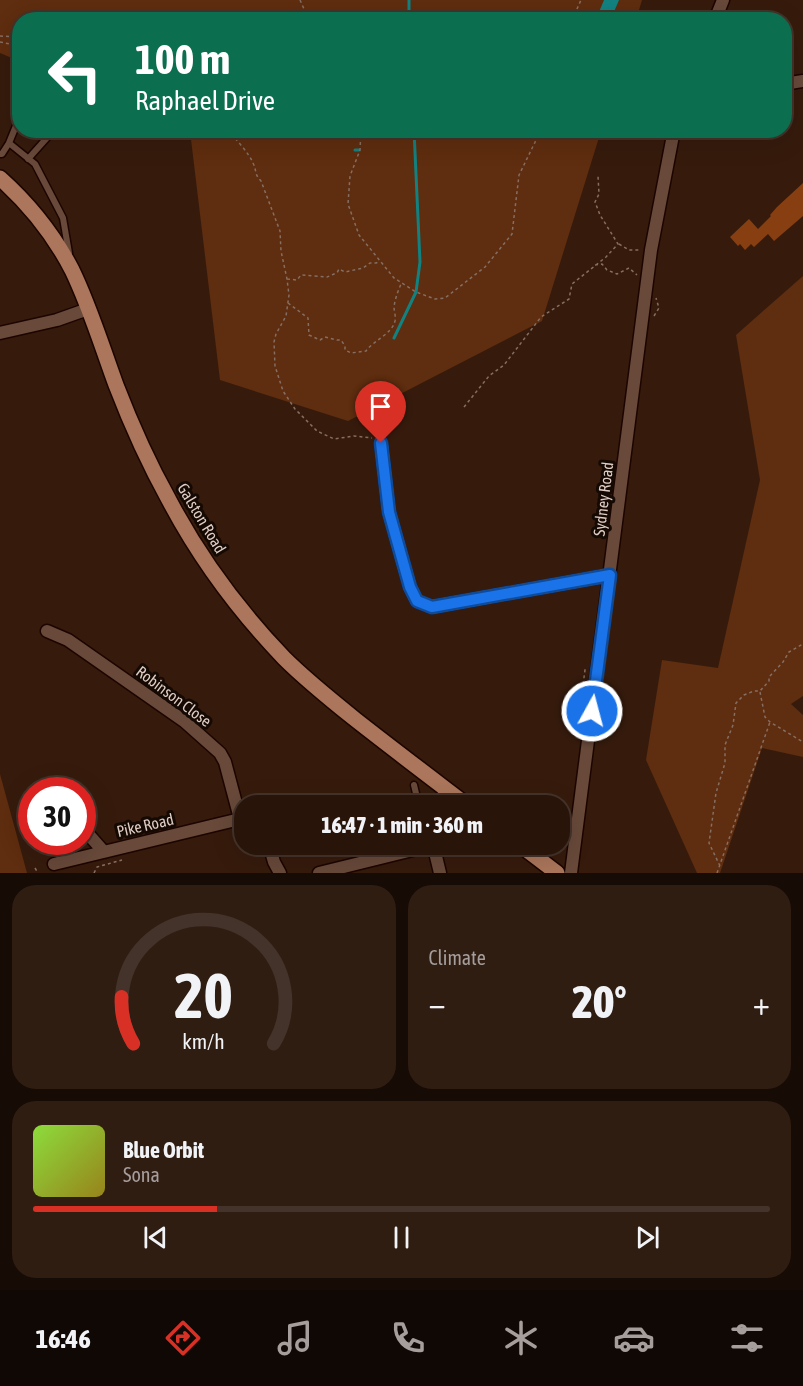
<!DOCTYPE html>
<meta charset="utf-8">
<style>
body{margin:0;font-family:"Asap Condensed",sans-serif;background:#301d12;color:#f1f3f6;height:100vh;display:flex;flex-direction:column;font-size:22px;white-space:nowrap}
*{box-sizing:border-box;margin:0}
p{font-size:20px;color:#a59e9c}
.icon{flex:none;width:33px;height:33px;fill:none;stroke:currentColor;stroke-width:2;stroke-linecap:round;stroke-linejoin:round}
.map{position:relative;height:873px;overflow:hidden}
.drawer{display:flex;flex-direction:column;gap:12px;padding:12px;background:#160b05;flex:1}
.drawer>*{flex:none}
.banner{position:absolute;left:12px;top:12px;width:780px;height:126px;border-radius:24px;box-shadow:0 6px 24px #0002,0 0 0 2px #44332a;background:#0b6e4f;color:#fff;overflow:hidden}
.speed{position:absolute;left:18px;top:777px;display:flex;gap:12px;font-size:30px;font-weight:700;text-align:center}
.speed>*{display:grid;place-content:center;width:78px;height:78px;border-radius:50%;background:#281409;box-shadow:0 6px 24px #0002,0 0 0 2px #44332a;line-height:1}
.speed .limit{border:9px solid #d22;background:#fff;color:#111}
.pin{position:absolute;display:grid;place-items:center;width:51px;height:51px;color:#fff;margin:-62px -26px;border-radius:50% 50% 50% 0;rotate:-45deg;box-shadow:0 0 6px #0007}
.pin .icon{rotate:45deg}
.me{position:absolute;width:66px;margin:-33px;rotate:7deg;stroke-linejoin:round;filter:drop-shadow(0 0 4px #0008)}
.turn{display:flex;align-items:center;gap:21px;height:126px;padding:0 24px;font-size:27px}
.turn .icon{width:78px;height:78px;stroke-width:2.5}
.turn b{display:block;font-size:42px;line-height:51px}
.big{font-size:45px;font-weight:800;line-height:1.1}
.drawer .tile{flex:1;display:flex;flex-direction:column;justify-content:center;gap:9px;min-width:0;padding:0 21px;border-radius:24px;background:#301d12}
.drawer .dial{align-items:center;gap:0}
.dial svg{height:156px;overflow:visible;fill:none;stroke:#44332a;stroke-width:7;stroke-linecap:round;text-anchor:middle}
.dial text{fill:#f1f3f6;stroke:none}
.song{display:flex;align-items:center;gap:18px}
.cover{width:72px;height:72px;border-radius:9px;background:linear-gradient(135deg,hsl(90 70% 55%),hsl(50 70% 35%))}
.played{height:6px;border-radius:3px;background:linear-gradient(90deg,#d93025 25%,#44332a 25%)}
.keys{display:flex;justify-content:space-around;direction:ltr}
.heat{display:flex;justify-content:space-between;align-items:center;font-size:33px;direction:ltr}
.drawer .tiles{flex:1;display:grid;gap:12px;grid-template-columns:1fr 1fr}
.tile:last-child{grid-column:span 2}
.trip{position:absolute;left:234px;top:795px;width:336px;height:60px;border-radius:24px;background:#281409;box-shadow:0 6px 24px #0002,0 0 0 2px #44332a;font-weight:800;line-height:60px;text-align:center}
.tab-bar{display:flex;height:96px;justify-content:space-around;align-items:center;background:#100804;color:#a59e9c}
.tab-bar .icon{width:42px;height:42px}
.tab-bar .current{color:#d93025}
.tab-bar b{font-size:27px;color:#f1f3f6}
.map>svg:first-child{display:block}
.green{fill:#5f2d0f}
.water{fill:#128281}
.lines{fill:none;stroke-linecap:round;stroke-linejoin:round}
.stream{stroke:#128281;stroke-width:3}
.building{fill:#873f11}
.service-casing{stroke:#1c0500;stroke-width:9}
.minor-casing{stroke:#1c0500;stroke-width:15}
.primary-casing{stroke:#1c0500;stroke-width:18}
.path{stroke:#856e62;stroke-width:1.5;stroke-dasharray:3 3;stroke-linecap:butt}
.service{stroke:#68493a;stroke-width:6}
.minor{stroke:#68493a;stroke-width:12}
.primary{stroke:#ab765b;stroke-width:15}
.route-casing{stroke:#114b97;stroke-width:15}
.route{stroke:#1a73e8;stroke-width:10}
.labels{text-anchor:middle;stroke-width:6;stroke-linejoin:round;paint-order:stroke}
.street-label{font-size:16px;fill:#dfcdc4;stroke:#150904}
</style>
<div class="map">
<svg width="803" height="873" viewBox="0 0 803 873">
<rect width="100%" height="100%" fill="#361b0c"/>
<path class="green" d="M0,0h642l-6,20h-616l-1,41 -19,-8z
M190,131v-1l411,1 -59,190 -194,100 -128,-41z
M803,276v420l-12,8 12,11v42l-41,-9 -42,125h-23l-51,-113 16,-100 56,8 42,-188 -24,-145z
M0,774l27,99h-27z"/>
<path class="water" d="M604,0h15l-8,19h-15z"/>
<g class="lines">
<path class="stream" d="M409,0v20
M355,150h4
M394,338l22,-46 4,-30 -6,-132"/>
</g>
<path class="building" d="M803,183v33l-29,25 -6,-7 -14,13 -3,-3 -6,6 -5,-6 -2,2 -8,-9 19,-18 9,10 13,-13 -1,-1 7,-8z"/>
<g class="lines">
<defs>
<path id="service" d="M9,143l11,-27
M0,154h2l7,-11 26,21 28,54 6,35
M28,159l26,-29
M414,785l5,21"/>
<path id="minor" d="M715,20l8,-20
M784,84l19,-3
M0,333l57,-13 31,-11
M381,443l8,69 21,75 7,14 15,6 178,-32
M47,631l21,9 116,81 36,32 5,9 13,49 6,7
M436,806l11,-16
M82,827l22,25
M269,844l5,18 6,11
M433,844l7,29
M54,864l190,-46
M319,873l114,-28
M571,873l80,-623 23,-120"/>
<path id="primary" d="M0,178c29,26 54,57 72,92 18,37 30,77 44,115 15,39 33,79 53,115 30,57 70,111 115,158 22,22 47,42 72,62 37,29 74,57 112,86
M519,844l38,29"/>
</defs>
<use href="#service" class="service-casing"/>
<use href="#minor" class="minor-casing"/>
<use href="#primary" class="primary-casing"/>
<path class="path" d="M300,0l9,20
M572,20l9,-20
M0,36l20,1
M0,42l20,4
M227,130c8,8 22,23 26,33 4,8 1,11 8,18l19,50 1,20 6,28 2,16 -3,21 -10,18 -2,8 1,24 8,25 12,18 22,22 17,8 20,-3 18,2
M361,130l-1,20 -10,26 -2,28 11,31 35,43 22,14 19,7 10,-1 40,-31 27,-33 7,-59 22,-45
M619,244l10,6h10
M595,265l7,-1 5,6 10,4 12,-6 8,7
M287,279l10,1 4,-5c5,0 22,2 26,2 3,-1 6,-3 10,-4l2,-4 6,3 18,-4 7,-5h6l3,-1
M288,303l20,15 1,17 11,5 5,-3 12,3h4l4,6v4l6,3 15,-2c8,-11 26,-17 29,-30 1,-5 -1,-10 -1,-14 1,-8 4,-16 7,-23
M654,316l5,-8 -3,-10
M464,407l25,-31 15,-11 37,-48 28,-18 3,-15 34,-27 12,-13 -18,-29 -5,-13 4,-8 -1,-18
M760,692l5,25 5,5 33,20
M580,708l5,-38 1,-2
M555,851l9,-6
M720,866l-11,-23 7,-50 9,-30v-18l8,-20 3,-22 8,-8 10,-4h6l9,-10v-4l14,-15 6,-10 14,-8
M35,868l3,5
M94,873l3,-6 25,-7
M717,873l53,-151"/>
<use href="#service" class="service"/>
<use href="#minor" class="minor"/>
<use href="#primary" class="primary"/>
</g>
<g class="lines">
<defs>
<path id="route" d="M381,443l8,69 21,75 7,14 15,6 178,-32 -18,136"/>
</defs>
<use href="#route" class="route-casing"/>
<use href="#route" class="route"/>
</g>
<g class="labels">
<g class="street-label">
<text transform="translate(603 499) rotate(-83)" y="6">Sydney Road</text>
<text transform="translate(202 518) rotate(59)" y="6">Galston Road</text>
<text transform="translate(174 696) rotate(37)" y="6">Robinson Close</text>
<text transform="translate(145 825) rotate(-13)" y="6">Pike Road</text>
</g>
</g>
</svg>
<div class="speed"><div class="limit">30</div></div>
<div class="pin" style="left:381px;top:443px;background:#d93025"><svg class="icon" aria-label="arrive" viewBox="0 0 24 24"><path d="M6 21V4h12l-3 4 3 4H6"/></svg></div>
<svg class="me" style="left:592px;top:711px" viewBox="-20 -20 40 40"><circle r="17" fill="#1a73e8" stroke="#fff" stroke-width="3"/><path d="M0-11L8 9 0 5-8 9z" fill="#fff"/></svg>
<div class="trip">16:47 · 1 min · 360 m</div>
<div class="banner">
<div class="turn"><svg class="icon" aria-label="left" viewBox="0 0 24 24"><path d="M17 20v-9H6M10 6l-5 5 5 5"/></svg><div><b>100 m</b>Raphael Drive</div></div>
</div>
</div>
<section class="drawer">
<div class="tiles">
<div class="tile dial"><svg viewBox="0 0 100 80">
<path d="M14 69A42 42 0 1 1 86 69"/>
<path d="M14 69A42 42 0 0 1 8 45" stroke="#d93025"/>
<text x="50" y="56" font-size="32" font-weight="700">20</text>
<text x="50" y="72" font-size="11">km/h</text>
</svg></div>
<div class="tile"><p>Climate</p>
<div class="heat"><a>−</a><b class="big">20°</b><a>+</a></div>
</div>
<div class="tile">
<div class="song"><i class="cover"></i><div><b>Blue Orbit</b><p>Sona</p></div></div>
<div class="played"></div>
<div class="keys"><svg class="icon" aria-label="previous" viewBox="0 0 24 24"><path d="M18 5L8 12l10 7zM5 5v14"/></svg><svg class="icon" aria-label="pause" viewBox="0 0 24 24"><path d="M8 5v14M16 5v14"/></svg><svg class="icon" aria-label="next" viewBox="0 0 24 24"><path d="M6 5l10 7-10 7zM19 5v14"/></svg></div>
</div>
</div>
</section>
<nav class="tab-bar">
<b>16:46</b>
<svg class="icon current" aria-label="directions" viewBox="0 0 24 24"><path d="M12 3l9 9-9 9-9-9zM9 14v-3h6M13 9l2 2-2 2"/></svg>
<svg class="icon" aria-label="music" viewBox="0 0 24 24"><path d="M9 18V5l10-2v13"/><circle cx="6" cy="18" r="3"/><circle cx="16" cy="16" r="3"/></svg>
<svg class="icon" aria-label="phone" viewBox="0 0 24 24"><path d="M5 4h4l2 5-3 2q2 4 5 5l2-3 5 2v4C11 20 4 13 5 4z"/></svg>
<svg class="icon" aria-label="climate" viewBox="0 0 24 24"><path d="M12 3v18M4 7l16 10M4 17L20 7"/></svg>
<svg class="icon" aria-label="car" viewBox="0 0 24 24"><path d="M5 17H2v-5l4-1 3-4h7l3 4 3 1v5h-3M9 17h6M6 11h13"/><circle cx="7" cy="17" r="2"/><circle cx="17" cy="17" r="2"/></svg>
<svg class="icon" aria-label="filters" viewBox="0 0 24 24"><path d="M4 7h16M4 17h16"/><circle cx="9" cy="7" r="2"/><circle cx="15" cy="17" r="2"/></svg>
</nav>
